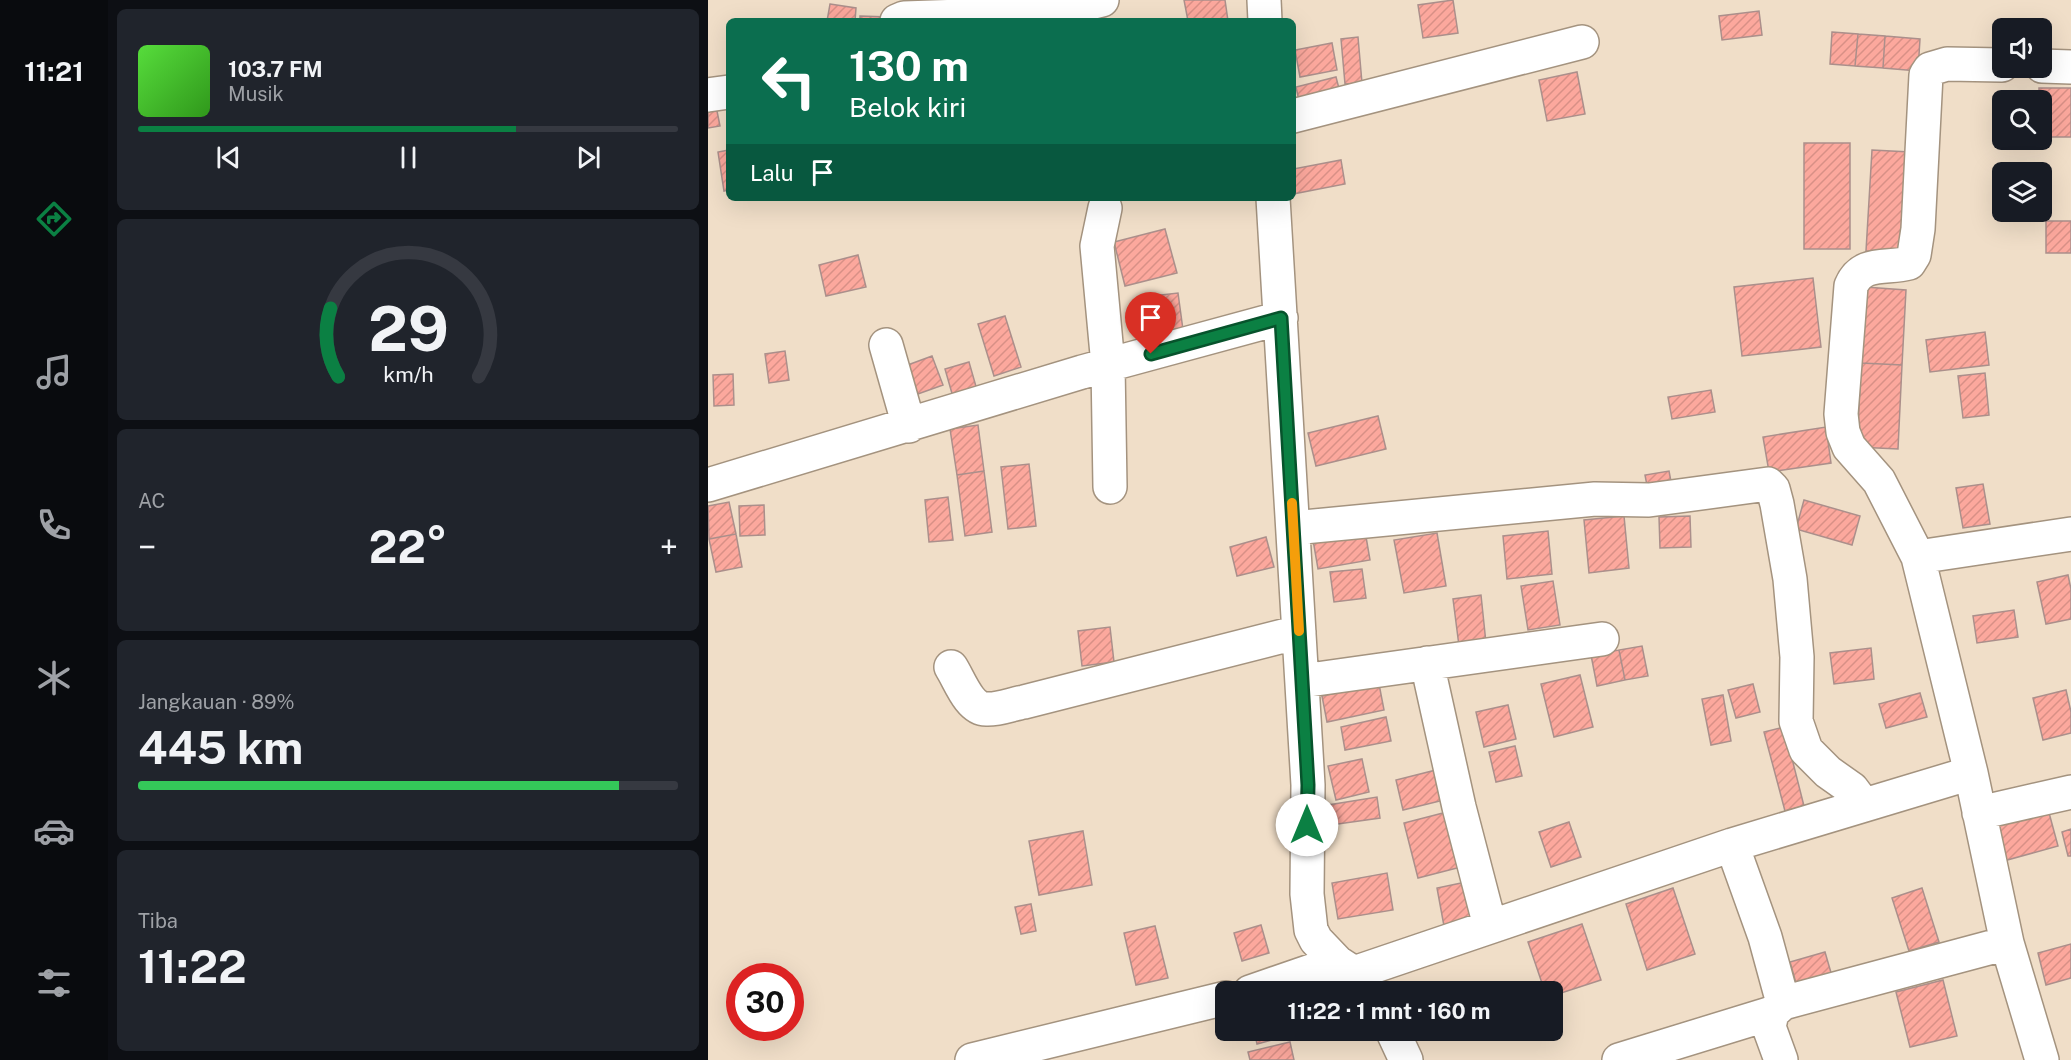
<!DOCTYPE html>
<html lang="id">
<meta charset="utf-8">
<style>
body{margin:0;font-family:"Public Sans",sans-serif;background:#20242c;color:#f1f3f6;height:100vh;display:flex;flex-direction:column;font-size:22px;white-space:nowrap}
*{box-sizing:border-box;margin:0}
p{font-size:20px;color:#9ea1a6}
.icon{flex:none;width:33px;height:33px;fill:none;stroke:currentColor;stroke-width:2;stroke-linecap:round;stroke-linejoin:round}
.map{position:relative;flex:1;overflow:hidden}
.side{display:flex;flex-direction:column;gap:9px;padding:9px;background:#0d0f14;width:600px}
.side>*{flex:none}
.hud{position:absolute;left:18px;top:18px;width:570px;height:183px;border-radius:9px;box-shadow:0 6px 24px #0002;background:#0b6e4f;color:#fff;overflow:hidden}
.buttons{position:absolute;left:1284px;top:18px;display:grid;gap:12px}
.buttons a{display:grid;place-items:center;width:60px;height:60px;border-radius:9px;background:#171b24;box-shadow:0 6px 24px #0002;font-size:30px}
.speed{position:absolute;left:18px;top:963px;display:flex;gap:12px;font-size:30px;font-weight:700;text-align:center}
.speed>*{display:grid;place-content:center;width:78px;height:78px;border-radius:50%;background:#171b24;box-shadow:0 6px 24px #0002;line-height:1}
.speed .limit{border:9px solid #d22;background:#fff;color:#111}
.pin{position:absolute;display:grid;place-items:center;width:51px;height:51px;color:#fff;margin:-62px -26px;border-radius:50% 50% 50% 0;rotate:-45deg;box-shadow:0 0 6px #0007}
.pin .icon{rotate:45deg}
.me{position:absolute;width:66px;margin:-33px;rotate:0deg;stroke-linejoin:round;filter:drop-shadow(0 0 4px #0008)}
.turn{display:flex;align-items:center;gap:21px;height:126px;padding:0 24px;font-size:27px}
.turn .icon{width:78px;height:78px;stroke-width:2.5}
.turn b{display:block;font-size:42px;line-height:51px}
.then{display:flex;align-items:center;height:57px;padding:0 24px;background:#0003;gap:12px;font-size:22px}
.big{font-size:45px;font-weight:700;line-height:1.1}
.side .tile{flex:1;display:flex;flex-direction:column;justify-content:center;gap:9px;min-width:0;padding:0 21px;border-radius:9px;background:#20242c}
.side .dial{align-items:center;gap:0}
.dial svg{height:156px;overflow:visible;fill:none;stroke:#363941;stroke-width:7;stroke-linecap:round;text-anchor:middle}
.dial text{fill:#f1f3f6;stroke:none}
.song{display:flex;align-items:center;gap:18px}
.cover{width:72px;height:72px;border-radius:9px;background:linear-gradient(135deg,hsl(110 70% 55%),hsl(110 70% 35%))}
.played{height:6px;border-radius:3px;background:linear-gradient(90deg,#0b8043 70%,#363941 70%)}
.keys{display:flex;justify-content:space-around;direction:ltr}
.heat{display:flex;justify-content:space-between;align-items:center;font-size:33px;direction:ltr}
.charge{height:9px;border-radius:4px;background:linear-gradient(90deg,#34c759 89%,#363941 0)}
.trip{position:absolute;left:507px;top:981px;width:348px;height:60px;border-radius:9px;background:#171b24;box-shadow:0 6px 24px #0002;font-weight:700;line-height:60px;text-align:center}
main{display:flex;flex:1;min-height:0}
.tab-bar{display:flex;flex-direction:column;width:108px;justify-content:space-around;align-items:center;background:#090b0e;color:#9ea1a6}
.tab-bar .icon{width:42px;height:42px}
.tab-bar .current{color:#0b8043}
.tab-bar b{font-size:27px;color:#f1f3f6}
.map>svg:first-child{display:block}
.building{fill:url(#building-hatch);stroke:#ab8f8b;stroke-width:1.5}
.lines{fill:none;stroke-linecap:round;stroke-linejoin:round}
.minor-casing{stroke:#a4937f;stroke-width:36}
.minor{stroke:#fff;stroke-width:33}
.route-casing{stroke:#07532c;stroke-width:15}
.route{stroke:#0b8043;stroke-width:10}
.slow{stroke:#f59e0b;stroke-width:10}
</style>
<main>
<nav class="tab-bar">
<b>11:21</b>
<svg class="icon current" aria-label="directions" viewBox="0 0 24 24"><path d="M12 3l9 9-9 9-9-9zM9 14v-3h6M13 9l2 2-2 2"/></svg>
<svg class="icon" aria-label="music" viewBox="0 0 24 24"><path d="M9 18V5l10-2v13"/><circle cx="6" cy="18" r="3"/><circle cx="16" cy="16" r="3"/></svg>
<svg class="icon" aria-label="phone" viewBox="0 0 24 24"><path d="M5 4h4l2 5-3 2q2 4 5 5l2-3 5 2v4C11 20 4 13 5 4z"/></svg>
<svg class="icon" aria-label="climate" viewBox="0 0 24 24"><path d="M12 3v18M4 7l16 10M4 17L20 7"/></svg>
<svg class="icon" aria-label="car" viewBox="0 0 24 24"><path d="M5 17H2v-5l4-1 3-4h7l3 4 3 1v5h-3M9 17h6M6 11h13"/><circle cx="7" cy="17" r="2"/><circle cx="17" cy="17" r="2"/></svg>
<svg class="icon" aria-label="filters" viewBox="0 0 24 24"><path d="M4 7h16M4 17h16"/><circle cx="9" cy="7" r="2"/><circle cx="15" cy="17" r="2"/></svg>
</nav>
<section class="side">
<div class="tile">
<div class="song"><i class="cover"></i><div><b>103.7 FM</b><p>Musik</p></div></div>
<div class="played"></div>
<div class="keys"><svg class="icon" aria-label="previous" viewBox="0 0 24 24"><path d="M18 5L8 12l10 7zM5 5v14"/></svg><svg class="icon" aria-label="pause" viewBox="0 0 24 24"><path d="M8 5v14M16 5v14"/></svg><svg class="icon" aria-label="next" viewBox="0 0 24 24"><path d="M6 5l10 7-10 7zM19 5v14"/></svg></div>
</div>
<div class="tile dial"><svg viewBox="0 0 100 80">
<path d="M14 69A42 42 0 1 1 86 69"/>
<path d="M14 69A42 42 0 0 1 10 34" stroke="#0b8043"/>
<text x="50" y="56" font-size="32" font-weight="700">29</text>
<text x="50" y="72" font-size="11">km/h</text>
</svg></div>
<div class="tile"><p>AC</p>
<div class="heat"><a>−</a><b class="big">22°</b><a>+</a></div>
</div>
<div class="tile"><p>Jangkauan · 89%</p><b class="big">445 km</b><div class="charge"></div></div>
<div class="tile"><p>Tiba</p><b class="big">11:22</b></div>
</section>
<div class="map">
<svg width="1363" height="1060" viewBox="0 0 1363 1060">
<defs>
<pattern id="building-hatch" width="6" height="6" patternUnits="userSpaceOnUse" patternTransform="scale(1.5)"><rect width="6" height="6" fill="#fca89d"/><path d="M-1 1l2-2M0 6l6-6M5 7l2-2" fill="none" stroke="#d89086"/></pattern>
</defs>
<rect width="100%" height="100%" fill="#f0dec8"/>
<path class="building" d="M476,0h41l3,21h-40z
M745,0l5,33 -35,5 -5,-33z
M122,4l26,4 -1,13h-28z
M1051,11l3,24 -40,5 -3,-24z
M152,16l29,1v4h-29z
M1124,32l26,2 -3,32 -25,-2z
M1150,34l27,2 -2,32 -28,-2z
M1177,36l35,3 -2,32 -35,-3z
M650,37l4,46 -17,1 -4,-45z
M624,43l5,27 -37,7 -5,-27z
M869,72l8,42 -38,7 -8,-41z
M628,77l6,23 -41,10 -5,-23z
M1331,88h32v49h-29v-37h-3z
M7,101l5,25 -12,2v-26z
M1096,143h46v106h-46z
M21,150v40l-5,1 -6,-39z
M1164,150l38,2 -5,101 -39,-2z
M633,160l4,24 -52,10v-25z
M1338,221h25v32h-25z
M457,229l12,44 -52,13 -11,-44z
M150,255l8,32 -40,9 -7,-31z
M1105,278l8,69 -79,9 -8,-69z
M1157,287l41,3 -4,75 -41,-2z
M470,293l6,44 -34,5 -6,-45z
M297,316l16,51 -27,9 -16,-52z
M1277,332l4,33 -59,7 -4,-32z
M77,351l4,29 -20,3 -4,-29z
M224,356l11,29 -28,10 -10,-29z
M261,362l10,35 -24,7 -10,-35z
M1153,363l41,2 -4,84 -41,-2z
M1277,373l4,42 -26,3 -5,-42z
M25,374l1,31 -20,1 -1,-31z
M1003,390l4,22 -43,7 -4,-22z
M670,416l8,33 -70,17 -8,-33z
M270,425l6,46 -27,4 -7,-46z
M1118,427l5,36 -62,9 -6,-35z
M321,464l7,62 -28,3 -7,-62z
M276,471l8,61 -27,4 -8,-61z
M961,471l4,21 -24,4 -4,-21z
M1275,484l7,40 -27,4 -7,-40z
M240,497l5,43 -24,2 -4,-42z
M1096,500l56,16 -8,29 -56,-16z
M21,502l7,32 -27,5 -1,-33z
M56,505l1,30 -25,1 -1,-30z
M916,516l5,52 -40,5 -5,-53z
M982,516l1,31 -31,1 -1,-31z
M657,531l5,29 -52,9 -5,-29z
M840,531l4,43 -45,5 -4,-43z
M729,533l9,53 -42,7 -10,-53z
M28,534l6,33 -26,5 -7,-33z
M558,537l8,30 -37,9 -7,-29z
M654,569l4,29 -32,4 -4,-30z
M1360,575l3,14v30l-25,5 -9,-42z
M845,581l7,44 -32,5 -7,-44z
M773,595l5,48 -27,3 -6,-47z
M1306,610l4,27 -41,6 -4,-27z
M402,627l4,35 -32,4 -4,-35z
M934,646l6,30 -23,4 -6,-30z
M1163,648l3,31 -40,5 -4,-31z
M911,650l6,30 -28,6 -6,-31z
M872,675l13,52 -39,10 -13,-53z
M671,684l5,26 -57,12 -5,-26z
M1045,684l7,28 -24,6 -8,-28z
M1358,690l5,22v21l-28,7 -10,-42z
M1212,693l7,24 -41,11 -7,-24z
M1015,695l8,46 -20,4 -9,-46z
M800,705l8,34 -32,8 -8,-35z
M678,717l5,24 -46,9 -4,-23z
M1076,727l20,79 -19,5 -21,-79z
M807,746l7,30 -26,6 -7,-30z
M654,759l7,33 -33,8 -8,-34z
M728,770l8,30 -41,10 -7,-30z
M669,797l3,21 -56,8 -2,-20z
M1340,809l10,37 -58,16 -10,-37z
M739,812l14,55 -43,11 -14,-55z
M861,822l12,35 -30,10 -12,-35z
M1363,829v27h-3l-6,-24z
M375,831l9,54 -53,10 -10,-54z
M679,873l6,37 -55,9 -6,-36z
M763,881l8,38 -35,7 -7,-38z
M965,888l22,66 -48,16 -21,-66z
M1214,888l17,54 -30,9 -17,-53z
M323,904l5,27 -15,3 -6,-27z
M874,924l19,56 -49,16v-4h-7l-17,-50z
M553,925l8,28 -27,8 -8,-28z
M447,926l13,52 -32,7 -12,-52z
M1363,944v34l-25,7 -8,-32z
M1117,952l9,31 -35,11 -9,-32z
M1235,980l14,56 -47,11 -14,-55z
M546,1030h43l1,3 -41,11z
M582,1042l4,18h-44l-2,-8z"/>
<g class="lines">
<defs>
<path id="minor" d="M556,0l1,21
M189,21l7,-3 145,-5 53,-13
M1334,66l29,1
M0,95l21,-3
M585,116l289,-74
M565,198l35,587 -1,109 4,36 5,10 21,22 17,11 13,18
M397,208l-8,38 11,119 2,122
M178,345l23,81
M0,485l374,-113 199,-54
M585,528l302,-29 54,1 119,-16 5,5 4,15 13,75 7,78 -1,64 10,29 22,22 24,17 12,16
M1210,557l153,-23
M719,663l32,144 31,119
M243,667c8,12 18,42 35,42 12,1 26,-5 38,-7l275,-70
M594,681l300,-42
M1263,773l36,170 35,117
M1271,813l92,-21
M1024,845l33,92 18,66
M646,973l378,-128 239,-72 -53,-216 -39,-76 -30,-34 -6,-15 -2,-18 10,-128c11,-26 36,-17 58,-23l5,-8 4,-26 8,-154 4,-6 17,-5 55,1
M542,992l87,-30
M684,1030l14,30
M264,1060l254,-62
M911,1060l153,-47
M1073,1060l-12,-33 3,-14 11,-10 224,-60"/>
</defs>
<use href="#minor" class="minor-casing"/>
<use href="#minor" class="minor"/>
</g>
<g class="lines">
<defs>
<path id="route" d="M443,354l130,-36 27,467 -1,40"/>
</defs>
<use href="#route" class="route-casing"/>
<use href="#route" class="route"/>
<path class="slow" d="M584,503l7,128"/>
</g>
</svg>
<div class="buttons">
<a><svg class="icon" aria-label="sound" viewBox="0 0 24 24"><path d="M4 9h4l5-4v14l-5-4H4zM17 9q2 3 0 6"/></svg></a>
<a><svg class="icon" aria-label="search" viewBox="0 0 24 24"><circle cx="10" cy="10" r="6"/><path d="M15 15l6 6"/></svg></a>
<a><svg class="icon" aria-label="layers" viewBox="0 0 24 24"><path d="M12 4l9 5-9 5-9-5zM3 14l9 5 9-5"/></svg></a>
</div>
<div class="speed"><div class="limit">30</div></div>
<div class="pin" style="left:443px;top:354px;background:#d93025"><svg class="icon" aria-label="arrive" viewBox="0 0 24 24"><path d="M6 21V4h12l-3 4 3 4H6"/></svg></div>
<svg class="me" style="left:599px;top:825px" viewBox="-20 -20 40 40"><circle r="19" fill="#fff"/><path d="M0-13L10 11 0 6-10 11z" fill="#0b8043"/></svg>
<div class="trip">11:22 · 1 mnt · 160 m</div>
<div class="hud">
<div class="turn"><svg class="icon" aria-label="left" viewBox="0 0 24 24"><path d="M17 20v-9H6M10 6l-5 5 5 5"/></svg><div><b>130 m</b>Belok kiri</div></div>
<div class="then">Lalu<svg class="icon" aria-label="arrive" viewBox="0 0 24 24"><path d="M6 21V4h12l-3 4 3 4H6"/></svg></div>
</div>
</div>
</main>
